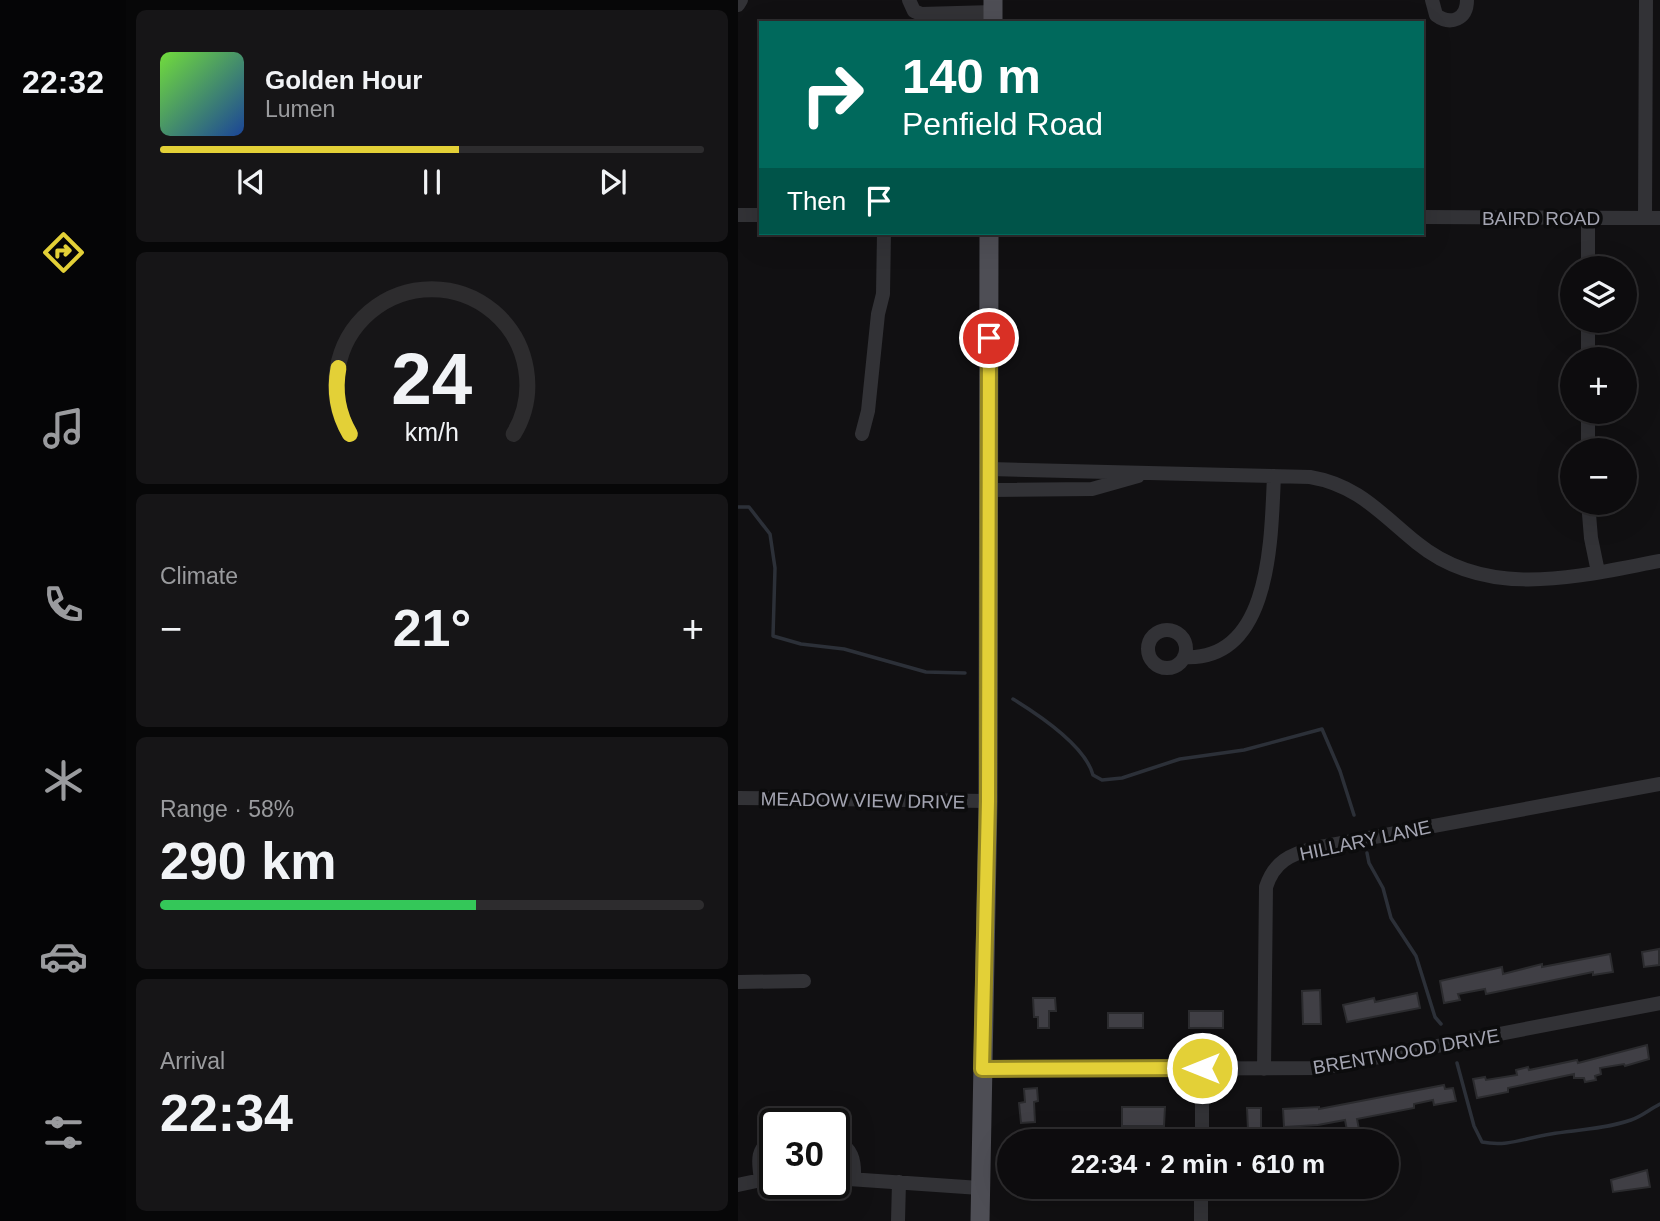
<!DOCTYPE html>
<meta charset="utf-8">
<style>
body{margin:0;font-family:Helvetica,sans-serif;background:#161517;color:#f1f3f6;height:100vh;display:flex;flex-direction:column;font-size:26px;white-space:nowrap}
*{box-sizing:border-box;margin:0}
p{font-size:23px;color:#9a9b9e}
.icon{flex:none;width:38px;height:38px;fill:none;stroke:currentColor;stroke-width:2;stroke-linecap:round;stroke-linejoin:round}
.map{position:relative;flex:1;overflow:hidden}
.side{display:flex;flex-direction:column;gap:10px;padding:10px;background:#070708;width:612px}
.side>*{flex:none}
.top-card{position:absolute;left:21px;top:21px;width:665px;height:214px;border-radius:0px;box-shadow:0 7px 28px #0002,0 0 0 2px #2d2c2e;background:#00695c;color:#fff;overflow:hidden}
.controls{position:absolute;left:822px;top:256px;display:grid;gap:14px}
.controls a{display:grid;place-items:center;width:77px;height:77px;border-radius:50%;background:#0d0c0e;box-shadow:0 7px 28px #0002,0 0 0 2px #2d2c2e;font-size:35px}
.speed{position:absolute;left:21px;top:1108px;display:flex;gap:14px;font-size:35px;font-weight:700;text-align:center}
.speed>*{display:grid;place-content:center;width:91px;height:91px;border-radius:50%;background:#0d0c0e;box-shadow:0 7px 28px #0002,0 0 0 2px #2d2c2e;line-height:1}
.speed .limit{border:4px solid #111;border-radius:10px;background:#fff;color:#111}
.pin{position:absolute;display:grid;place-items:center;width:60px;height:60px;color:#fff;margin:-30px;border:4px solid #fff;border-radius:50%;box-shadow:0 2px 7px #0007}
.me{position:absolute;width:77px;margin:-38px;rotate:270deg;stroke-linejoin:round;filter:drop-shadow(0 0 5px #0008)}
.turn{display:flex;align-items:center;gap:24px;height:147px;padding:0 28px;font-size:32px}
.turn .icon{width:91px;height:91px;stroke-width:2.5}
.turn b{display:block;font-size:49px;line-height:60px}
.then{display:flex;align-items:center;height:66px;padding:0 28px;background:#0003;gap:14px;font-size:26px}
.big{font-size:52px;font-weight:700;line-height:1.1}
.side .widget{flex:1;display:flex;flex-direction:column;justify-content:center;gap:10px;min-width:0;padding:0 24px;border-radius:10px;background:#161517}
.side .dial{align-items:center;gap:0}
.dial svg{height:182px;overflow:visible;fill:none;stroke:#2d2c2e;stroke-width:7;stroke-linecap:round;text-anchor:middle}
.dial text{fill:#f1f3f6;stroke:none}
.song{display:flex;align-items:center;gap:21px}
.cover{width:84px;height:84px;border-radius:10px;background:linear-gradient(135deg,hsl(100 70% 55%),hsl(220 70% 35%))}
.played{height:7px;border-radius:4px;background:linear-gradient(90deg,#e3d037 55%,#2d2c2e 55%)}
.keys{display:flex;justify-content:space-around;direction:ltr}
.heat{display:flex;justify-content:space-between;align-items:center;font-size:38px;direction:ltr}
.charge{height:10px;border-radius:5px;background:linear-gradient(90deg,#34c759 58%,#2d2c2e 0)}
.trip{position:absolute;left:259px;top:1129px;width:402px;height:70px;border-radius:35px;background:#0d0c0e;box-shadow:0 7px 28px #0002,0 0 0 2px #2d2c2e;font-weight:700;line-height:70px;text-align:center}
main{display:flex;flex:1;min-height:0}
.menu{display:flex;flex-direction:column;width:126px;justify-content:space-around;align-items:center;background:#050506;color:#9a9b9e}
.menu .icon{width:49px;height:49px}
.menu .current{color:#e3d037}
.menu b{font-size:32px;color:#f1f3f6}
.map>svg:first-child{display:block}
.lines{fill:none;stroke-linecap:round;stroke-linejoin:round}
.stream{stroke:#2c3038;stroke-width:3.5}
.building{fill:#403f45;stroke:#2b2b2e;stroke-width:2}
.minor{stroke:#323236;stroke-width:14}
.major{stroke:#4e4e55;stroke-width:19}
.route-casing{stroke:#948724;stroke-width:18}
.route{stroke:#e3d037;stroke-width:12}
.labels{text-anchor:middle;stroke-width:7;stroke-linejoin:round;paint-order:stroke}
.street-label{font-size:19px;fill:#a3a4b1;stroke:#0c0c0d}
</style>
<main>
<nav class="menu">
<b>22:32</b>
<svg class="icon current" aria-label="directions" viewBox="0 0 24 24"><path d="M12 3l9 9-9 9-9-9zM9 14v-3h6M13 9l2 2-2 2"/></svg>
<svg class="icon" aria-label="music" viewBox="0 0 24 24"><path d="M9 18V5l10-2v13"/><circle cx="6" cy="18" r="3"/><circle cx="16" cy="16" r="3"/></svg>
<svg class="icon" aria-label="phone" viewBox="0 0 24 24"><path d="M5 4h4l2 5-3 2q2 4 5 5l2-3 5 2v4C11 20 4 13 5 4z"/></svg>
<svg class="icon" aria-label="climate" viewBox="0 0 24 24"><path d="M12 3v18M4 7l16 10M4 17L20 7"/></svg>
<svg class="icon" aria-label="car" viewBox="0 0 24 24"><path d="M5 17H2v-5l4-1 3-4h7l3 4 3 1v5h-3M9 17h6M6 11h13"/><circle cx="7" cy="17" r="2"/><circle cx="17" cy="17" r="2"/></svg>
<svg class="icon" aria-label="filters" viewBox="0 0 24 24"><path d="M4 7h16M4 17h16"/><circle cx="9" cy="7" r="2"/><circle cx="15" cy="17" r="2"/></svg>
</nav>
<section class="side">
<div class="widget">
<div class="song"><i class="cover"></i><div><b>Golden Hour</b><p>Lumen</p></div></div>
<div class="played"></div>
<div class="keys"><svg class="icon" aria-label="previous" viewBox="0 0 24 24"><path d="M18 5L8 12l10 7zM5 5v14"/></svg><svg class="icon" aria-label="pause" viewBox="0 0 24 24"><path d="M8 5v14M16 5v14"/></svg><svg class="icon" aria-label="next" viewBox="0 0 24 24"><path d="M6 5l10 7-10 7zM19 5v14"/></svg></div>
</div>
<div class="widget dial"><svg viewBox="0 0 100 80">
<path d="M14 69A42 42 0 1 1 86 69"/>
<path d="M14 69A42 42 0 0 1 9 40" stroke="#e3d037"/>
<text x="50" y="56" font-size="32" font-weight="700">24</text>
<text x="50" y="72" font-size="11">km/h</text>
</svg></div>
<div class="widget"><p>Climate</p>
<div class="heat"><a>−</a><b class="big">21°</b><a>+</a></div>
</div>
<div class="widget"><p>Range · 58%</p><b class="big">290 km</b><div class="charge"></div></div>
<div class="widget"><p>Arrival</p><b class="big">22:34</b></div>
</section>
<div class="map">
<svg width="922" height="1221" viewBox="0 0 922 1221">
<rect width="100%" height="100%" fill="#111012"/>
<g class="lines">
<path class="stream" d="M0,507h11l21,27 5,34 -2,68 28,8 43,5 82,23 39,1
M275,699c26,16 72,46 80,76l9,5 20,-2 58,-19 64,-9 78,-21 18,42 14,44
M629,853l2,10 14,25 8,30 25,38 19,61 6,7
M719,1063l17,63 8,16c26,5 43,-4 69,-8 26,-4 54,-5 80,-14 10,-3 19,-11 29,-16"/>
</g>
<path class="building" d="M921,949v16l-15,2 -2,-15z
M872,954l3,18 -20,3v-3l-107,22 -1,-5 -27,5 2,6 -16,3 -4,-22 62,-14 1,7 39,-10v3z
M582,990l1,34h-18l-1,-33z
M679,993l3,15 -73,14 -4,-17 31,-7 1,4z
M295,998h22l1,13h-7v17h-11v-11h-4z
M451,1011h34v17h-34z
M370,1013h35v15h-35z
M909,1045l2,14 -24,7 -1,-2 -24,4 1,6 -6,2 1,4 -11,2 -1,-4h-10v-4l-66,14v4l-31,6 -4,-19 12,-2 1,3 31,-5 -1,-5 12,-3 1,3 48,-10 1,3z
M706,1085l1,4 8,-1 3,13 -22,4 -1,-5 -19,4v4l-57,11 4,21 -12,1 -4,-21 -27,5 -34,2 -1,-18 36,-2v2z
M299,1088l1,13 -4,1 1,20 -14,1 -2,-20 6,-1 -1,-13z
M384,1107h43l-1,19h-42z
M509,1108h14v33h-21v-11h8z
M909,1170l3,17 -37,5 -2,-12z"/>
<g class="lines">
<path class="minor" d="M171,0l5,11 7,3 72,-2
M694,0l4,15c15,11 31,4 31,-15
M0,5l3,-5
M0,215h23
M684,217l238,1
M850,218v50
M907,218l1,-218
M850,320v39
M850,411v39
M124,434l6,-23 10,-97 5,-20 1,-61
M252,469l320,8c48,8 71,37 107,66 71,58 162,33 243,18
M251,490l103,-1 46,-13
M850,502l3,36 7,34
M410 649a19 19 0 1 1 38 0a19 19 0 1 1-38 0Z
M446,657c88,5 87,-120 90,-181
M0,798l250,3
M0,982l66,-1
M244,1069l341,-1 337,-65
M526,1069l2,-182c8,-25 24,-33 49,-39l345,-64
M96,1138c18,10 21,22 20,41
M464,1141v-73
M96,1178l146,10
M23,1179c-3,-18 -5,-32 14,-40
M0,1185l37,-8
M160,1221l1,-39
M463,1221v-35"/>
<path class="major" d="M255,23v-23
M242,1221l8,-420 1,-568"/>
</g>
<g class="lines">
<defs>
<path id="route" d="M251,338l-1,463 -6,268 220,-1"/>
</defs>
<use href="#route" class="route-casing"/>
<use href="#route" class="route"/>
</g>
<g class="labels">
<g class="street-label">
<text x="803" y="225">BAIRD ROAD</text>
<text transform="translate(125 800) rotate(1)" y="7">MEADOW VIEW DRIVE</text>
<text transform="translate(627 840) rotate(-12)" y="7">HILLARY LANE</text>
<text transform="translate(668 1051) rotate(-10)" y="7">BRENTWOOD DRIVE</text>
</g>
</g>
</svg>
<div class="controls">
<a><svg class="icon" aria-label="layers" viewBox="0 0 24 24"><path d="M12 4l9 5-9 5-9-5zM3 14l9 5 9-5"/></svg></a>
<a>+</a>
<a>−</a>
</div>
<div class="speed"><div class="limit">30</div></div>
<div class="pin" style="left:251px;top:338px;background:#d93025"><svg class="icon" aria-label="arrive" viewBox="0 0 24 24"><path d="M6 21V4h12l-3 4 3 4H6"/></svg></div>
<svg class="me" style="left:464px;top:1068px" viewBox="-20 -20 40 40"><circle r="17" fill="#e3d037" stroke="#fff" stroke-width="3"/><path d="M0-11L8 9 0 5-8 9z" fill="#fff"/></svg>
<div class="trip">22:34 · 2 min · 610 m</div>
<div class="top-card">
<div class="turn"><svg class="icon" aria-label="right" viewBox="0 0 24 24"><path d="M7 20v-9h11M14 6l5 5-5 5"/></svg><div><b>140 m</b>Penfield Road</div></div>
<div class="then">Then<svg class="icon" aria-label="arrive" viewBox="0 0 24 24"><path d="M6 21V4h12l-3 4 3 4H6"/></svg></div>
</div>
</div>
</main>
